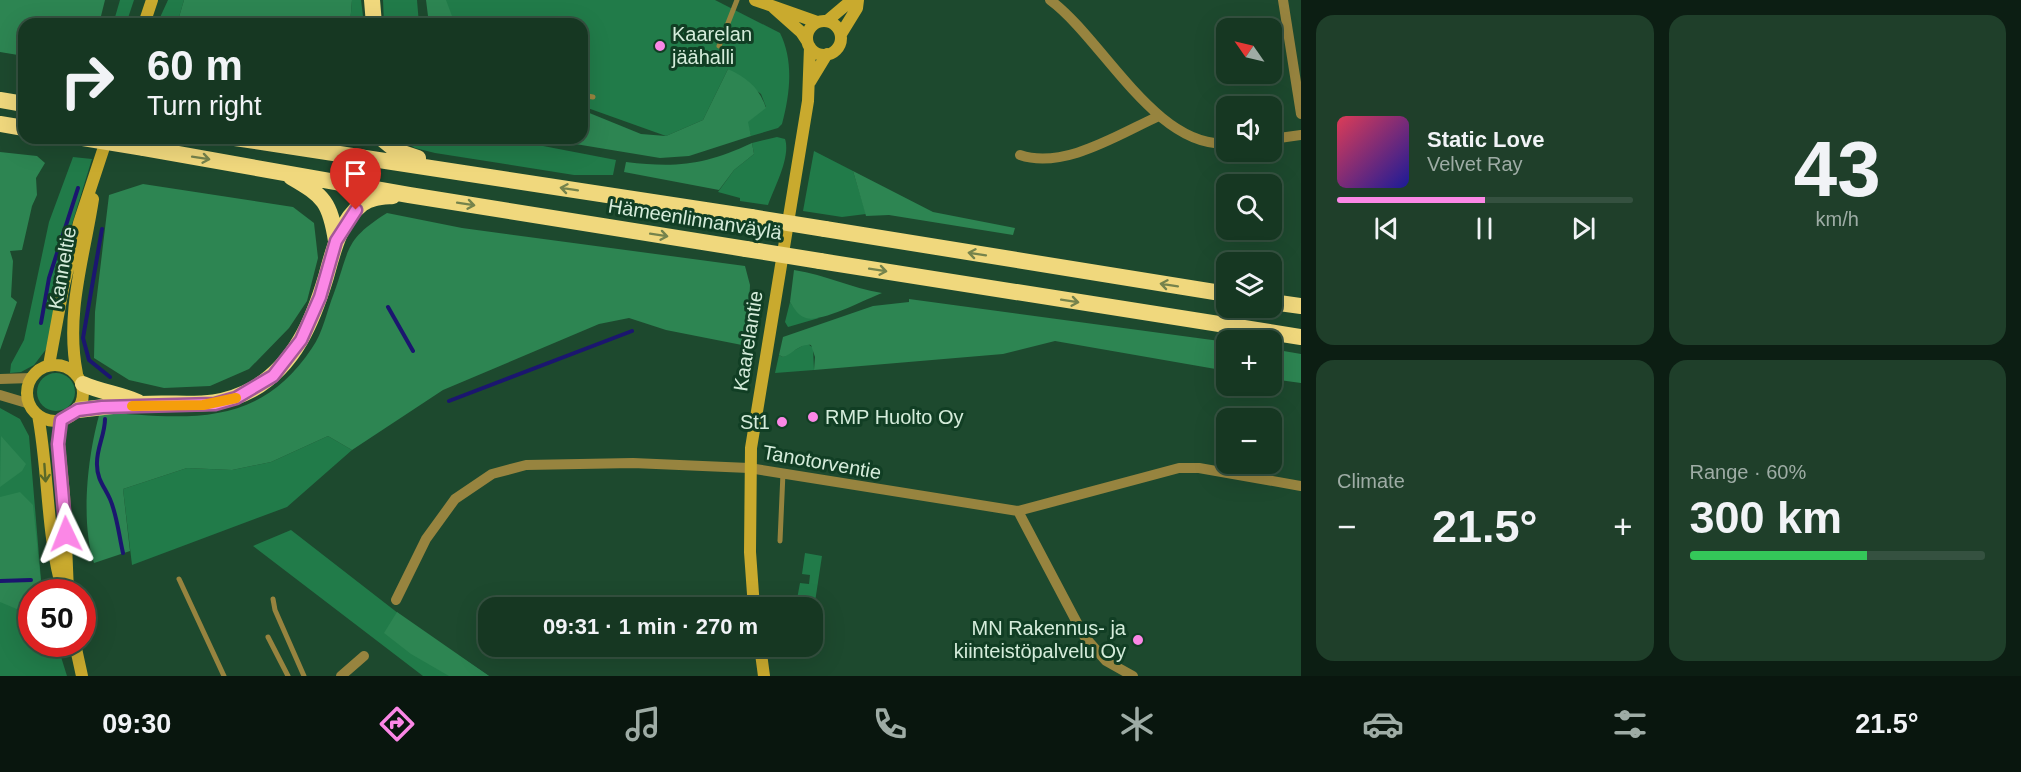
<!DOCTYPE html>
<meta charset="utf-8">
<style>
body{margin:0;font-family:Helvetica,sans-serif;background:#1f3f2a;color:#f1f3f6;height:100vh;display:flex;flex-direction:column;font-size:22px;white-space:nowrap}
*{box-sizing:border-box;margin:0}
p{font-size:20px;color:#9eaca5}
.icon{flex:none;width:33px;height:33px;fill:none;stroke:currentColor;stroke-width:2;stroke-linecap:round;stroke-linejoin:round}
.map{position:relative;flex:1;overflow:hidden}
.details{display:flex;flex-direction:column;gap:15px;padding:15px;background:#0c1e13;width:720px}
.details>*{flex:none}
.banner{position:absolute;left:18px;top:18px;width:570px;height:126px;border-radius:18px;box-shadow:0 6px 24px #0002,0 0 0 2px #355140;background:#163722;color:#f1f3f6;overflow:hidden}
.needle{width:39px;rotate:304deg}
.fabs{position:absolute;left:1216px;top:18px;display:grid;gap:12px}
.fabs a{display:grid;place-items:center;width:66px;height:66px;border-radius:12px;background:#163722;box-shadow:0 6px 24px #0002,0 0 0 2px #355140;font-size:30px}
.speed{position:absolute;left:18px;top:579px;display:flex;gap:12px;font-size:30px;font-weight:700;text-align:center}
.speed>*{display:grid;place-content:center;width:78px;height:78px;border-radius:50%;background:#163722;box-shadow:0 6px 24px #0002,0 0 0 2px #355140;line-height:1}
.speed .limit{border:9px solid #d22;background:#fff;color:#111}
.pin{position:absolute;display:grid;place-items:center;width:51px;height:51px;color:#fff;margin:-62px -26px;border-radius:50% 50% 50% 0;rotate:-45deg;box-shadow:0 0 6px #0007}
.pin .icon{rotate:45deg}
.me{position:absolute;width:66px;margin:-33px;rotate:358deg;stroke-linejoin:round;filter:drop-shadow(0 0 4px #0008)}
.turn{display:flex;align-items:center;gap:21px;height:126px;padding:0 30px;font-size:27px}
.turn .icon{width:78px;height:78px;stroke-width:2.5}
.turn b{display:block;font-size:42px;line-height:51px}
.big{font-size:45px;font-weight:600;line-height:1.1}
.details .card{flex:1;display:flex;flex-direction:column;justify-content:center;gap:9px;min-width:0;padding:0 21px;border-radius:18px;background:#1f3f2a}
.details .dial{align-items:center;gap:0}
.dial b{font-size:78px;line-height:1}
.song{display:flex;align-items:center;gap:18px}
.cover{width:72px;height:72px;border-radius:9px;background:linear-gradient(135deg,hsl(350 70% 55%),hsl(240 70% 35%))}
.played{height:6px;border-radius:3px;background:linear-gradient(90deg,#fb87e6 50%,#355140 50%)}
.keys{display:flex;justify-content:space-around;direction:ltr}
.heat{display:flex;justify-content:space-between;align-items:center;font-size:33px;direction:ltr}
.charge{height:9px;border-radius:4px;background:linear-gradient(90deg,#34c759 60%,#355140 0)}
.details .tiles{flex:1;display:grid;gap:15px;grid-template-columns:repeat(2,1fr)}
.trip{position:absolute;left:478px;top:597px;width:345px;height:60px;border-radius:18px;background:#163722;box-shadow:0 6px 24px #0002,0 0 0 2px #355140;font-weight:600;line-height:60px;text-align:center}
.tabs{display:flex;height:96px;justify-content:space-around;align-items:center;background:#09160e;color:#9eaca5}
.tabs .icon{width:42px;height:42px}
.tabs .on{color:#fb87e6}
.tabs b{font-size:27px;color:#f1f3f6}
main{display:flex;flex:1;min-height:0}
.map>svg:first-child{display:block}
.green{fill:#217b49}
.forest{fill:#2d8552}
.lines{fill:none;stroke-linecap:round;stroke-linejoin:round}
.stream{stroke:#1b166f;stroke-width:4}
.service{stroke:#97843f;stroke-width:5}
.minor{stroke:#97843f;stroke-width:10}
.secondary{stroke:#c9aa2e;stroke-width:12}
.trunk{stroke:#f0d87d;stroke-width:16}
.trunk-bridge{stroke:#f0d87d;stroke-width:16}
.oneway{stroke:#75834c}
.oneway2{stroke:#5b6928}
.route-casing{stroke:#a35896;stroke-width:15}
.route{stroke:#fb87e6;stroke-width:10}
.slow{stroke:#f59e0b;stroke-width:10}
.poi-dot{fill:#fb87e6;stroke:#113e24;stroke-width:2}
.labels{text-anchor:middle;stroke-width:6;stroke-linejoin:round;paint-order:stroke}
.poi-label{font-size:20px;fill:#d5ecdb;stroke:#113e24;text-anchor:start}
.street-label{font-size:20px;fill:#d5ecdb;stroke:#113e24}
</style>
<main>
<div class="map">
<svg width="1301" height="676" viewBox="0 0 1301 676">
<rect width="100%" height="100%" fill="#1d492e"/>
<path class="green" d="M120,0h14l-8,24h-13z
M168,0h16l-7,24h-20z
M352,0h9l3,24h-14z
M383,0h34l2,24h-35z
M441,0h274l65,33c14,28 10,61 2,91l-4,4 -27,8 -4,-14 19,-15 -5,-13 -33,-25 -25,51 -37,16 -84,-30v-82h-133z
M777,137l8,2c6,18 -11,49 -17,66l-28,-4v-3l-22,-6 16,-22 20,-16 -2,-11z
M398,138h103l115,22 -3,15h-39l-139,-22 -20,-5z
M814,151l39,20 13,43 -24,3 -39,-6z
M73,157l19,2 -24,78 -21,111 -13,17 -13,7 -11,1 1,-9 13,-24 25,-118z
M790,302c8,12 14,16 29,16l-31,9 -3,-5z
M807,343l6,5 1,22 -39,3 4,-18 4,2z
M37 392a19 19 0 1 1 38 0a19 19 0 1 1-38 0Z
M0,408l20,11 9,17 13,156h-10v52h25l10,32h-67z
M328,436l24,14 -65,57 -155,58 -9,-76 64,-21 45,2 39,-8z
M291,530l121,94 77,52h-66l-170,-130z
M805,553l17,3 -9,59v-7l-36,-1 1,-11 19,3 3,-16 9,1 1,-9 -8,-1z"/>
<path class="forest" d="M0,0h105l-6,24h-75v32l-24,-4z
M184,0h168l-2,24h-173z
M426,0h20l9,24h-26z
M728,69c19,9 31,18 38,39l-18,14 3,14 -62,20 -29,2 -121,-20h43v-28l59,24 25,2 37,-16z
M752,143l2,11 -20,16 -15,20 -95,-18 2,-10c51,6 79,3 126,-19z
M0,152l37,4 8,7 -9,15 1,17 -5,11 -10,44 -12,1 3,10 -2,36 6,5 -17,48z
M853,171l80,41 82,16 -2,7 -124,-20 -23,1z
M143,184l150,23 21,16 4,35 -11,43 -18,27 -40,41 -39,17 -46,2 -35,-8 -35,-22 1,-46 14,-117z
M387,213l75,15 283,38 5,19 -3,61 -81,-16 -37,-12 -30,6 -156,66 -91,60 -24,-14 -57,26 -39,8 -45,-2 -64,21 7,62 -36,12c-14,-42 -6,-110 6,-151 85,6 158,18 212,-64 11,-15 15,-38 22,-55 16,-44 10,-53 53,-80z
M794,270c33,5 56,18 88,23 -16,6 -61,30 -76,25 -7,-2 -12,-9 -16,-16z
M909,299l318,43v29l-172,-30 -52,13 -189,16 1,-13 -4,-12c-11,-2 -18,9 -28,12l-4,-2 4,-18 90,-31 36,-4z
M1272,349l29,5v29l-29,-4z
M1,436l25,28 -4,7 -22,16z
M20,492l13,13 9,87h-10l-1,23 -31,-13v-105z
M397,612l92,64h-40l-38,-22 -27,-21z"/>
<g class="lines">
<path class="stream" d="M102,229l-19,109 6,22 21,17
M388,307l25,44
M41,323l8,-45 29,-90
M449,401l183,-70
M105,419c0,16 -9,30 -8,46 0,14 7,21 13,34 7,16 9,37 13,54
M0,581l31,-1"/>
<path class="service" d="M719,46l18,-46
M582,95l11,2
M780,541l3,-68
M179,579l45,97
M273,599l2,11 29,66
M268,637l20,39"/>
<path class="minor" d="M1050,0c52,38 106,149 177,143
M1283,0l18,114
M1272,139l29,-4
M1020,155c44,15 99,-21 139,-39
M0,379l31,-1
M0,395l30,9
M1018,511l66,125 22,25 27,15
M396,600l30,-61 29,-40 37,-25 34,-9 107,-2 116,5 269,43 161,-43h20l102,18
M341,676l23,-20"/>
<path class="secondary" d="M755,0l62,22
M774,8l27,24 6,9
M807 38a17 17 0 1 1 34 0a17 17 0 1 1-34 0Z
M827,21l25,-21
M144,24l8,-24
M841,34l16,-26 1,-8
M810,82l17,-28
M27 393a28 28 0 1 1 56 0a28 28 0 1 1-56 0Z
M49,365l14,-76 16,-66 28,-85
M77,374c-12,-60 7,-116 16,-175
M38,415c11,59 8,119 25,177
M61,420l-2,24 5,51 4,97
M754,608l-4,-56 1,-104 57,-347 2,-54
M75,644l7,32
M760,646l4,30"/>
<path class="trunk" d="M372,0l2,24
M0,100l24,4
M0,124l24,4
M235,138l516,79
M381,138l16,13 21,7
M309,144l23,-3 5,-3
M144,148l265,47 337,54
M291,177c33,19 39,25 45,64
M825,229l402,65
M820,261l481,76
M1272,302l29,4
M83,384c18,8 37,10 55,18
M78,410c21,-3 42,-5 63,-6 43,-3 72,7 112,-15 42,-24 60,-69 73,-112 7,-26 14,-56 36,-73 9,-7 20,-7 31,-8"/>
<path class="trunk-bridge" d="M83,138l61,10
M751,217l74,12
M746,249l74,12"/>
</g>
<defs><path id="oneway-shaft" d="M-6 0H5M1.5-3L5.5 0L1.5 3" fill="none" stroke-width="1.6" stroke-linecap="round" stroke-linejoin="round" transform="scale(1.5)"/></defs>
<g class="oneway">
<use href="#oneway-shaft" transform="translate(201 158) rotate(9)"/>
<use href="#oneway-shaft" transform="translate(569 189) rotate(-171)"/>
<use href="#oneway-shaft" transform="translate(466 204) rotate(9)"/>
<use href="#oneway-shaft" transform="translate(659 235) rotate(9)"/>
<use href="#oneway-shaft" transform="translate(977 254) rotate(-171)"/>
<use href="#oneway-shaft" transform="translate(878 270) rotate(9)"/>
<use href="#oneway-shaft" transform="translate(1169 285) rotate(-171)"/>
<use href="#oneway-shaft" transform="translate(1070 301) rotate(9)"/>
</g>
<use class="oneway2" href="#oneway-shaft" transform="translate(45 473) rotate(86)"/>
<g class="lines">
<defs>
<path id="route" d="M66,534l-8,-90 3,-24 17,-10 24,-3 113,-3 21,-6 37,-22 28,-36 19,-43 16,-56 20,-31"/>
</defs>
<use href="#route" class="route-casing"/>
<use href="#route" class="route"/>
<path class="slow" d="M132,406l71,-1 33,-7"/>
</g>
<g class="poi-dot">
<circle cx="660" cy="46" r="6"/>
<circle cx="813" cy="417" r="6"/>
<circle cx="782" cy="422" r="6"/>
<circle cx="1138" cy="640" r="6"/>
</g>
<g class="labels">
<g class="poi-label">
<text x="672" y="41">Kaarelan<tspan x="672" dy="23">jäähalli</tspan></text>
<text x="825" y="424">RMP Huolto Oy</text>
<text x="770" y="429" text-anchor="end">St1</text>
<text x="1126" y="635" text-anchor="end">MN Rakennus- ja<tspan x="1126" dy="23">kiinteistöpalvelu Oy</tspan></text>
</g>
<g class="street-label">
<text transform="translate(695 219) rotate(9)" y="7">Hämeenlinnanväylä</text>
<text transform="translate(62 268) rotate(-80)" y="7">Kanneltie</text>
<text transform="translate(748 341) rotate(-81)" y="7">Kaarelantie</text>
<text transform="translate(822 462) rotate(10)" y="7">Tanotorventie</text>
</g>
</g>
</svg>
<div class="fabs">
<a><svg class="needle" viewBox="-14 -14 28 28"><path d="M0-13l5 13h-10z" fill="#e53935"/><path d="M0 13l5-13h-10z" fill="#9eaca5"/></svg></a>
<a><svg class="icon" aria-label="sound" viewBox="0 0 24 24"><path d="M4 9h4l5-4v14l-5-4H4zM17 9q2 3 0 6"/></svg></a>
<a><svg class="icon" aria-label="search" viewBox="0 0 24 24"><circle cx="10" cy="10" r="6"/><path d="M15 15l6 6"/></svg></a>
<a><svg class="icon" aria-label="layers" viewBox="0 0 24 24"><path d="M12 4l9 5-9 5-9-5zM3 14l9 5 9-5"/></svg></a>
<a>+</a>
<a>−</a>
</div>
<div class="speed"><div class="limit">50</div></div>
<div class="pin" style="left:356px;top:210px;background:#d93025"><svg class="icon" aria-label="arrive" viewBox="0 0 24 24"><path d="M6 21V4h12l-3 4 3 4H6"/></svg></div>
<svg class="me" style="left:66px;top:534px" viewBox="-20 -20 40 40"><path d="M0-17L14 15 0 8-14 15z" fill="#fb87e6" stroke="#fff" stroke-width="4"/></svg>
<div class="trip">09:31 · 1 min · 270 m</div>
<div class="banner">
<div class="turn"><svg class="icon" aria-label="right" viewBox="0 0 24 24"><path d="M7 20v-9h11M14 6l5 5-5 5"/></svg><div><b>60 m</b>Turn right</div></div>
</div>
</div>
<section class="details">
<div class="tiles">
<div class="card">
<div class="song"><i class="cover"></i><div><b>Static Love</b><p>Velvet Ray</p></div></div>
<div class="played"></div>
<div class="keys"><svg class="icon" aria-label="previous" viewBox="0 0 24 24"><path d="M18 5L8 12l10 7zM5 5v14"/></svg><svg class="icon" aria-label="pause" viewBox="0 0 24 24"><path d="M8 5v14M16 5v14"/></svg><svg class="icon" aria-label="next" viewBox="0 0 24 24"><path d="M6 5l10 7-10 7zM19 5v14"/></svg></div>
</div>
<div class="card dial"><b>43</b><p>km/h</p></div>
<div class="card"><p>Climate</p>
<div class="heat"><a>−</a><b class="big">21.5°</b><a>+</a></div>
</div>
<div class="card"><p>Range · 60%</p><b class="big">300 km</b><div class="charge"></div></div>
</div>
</section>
</main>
<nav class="tabs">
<b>09:30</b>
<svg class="icon on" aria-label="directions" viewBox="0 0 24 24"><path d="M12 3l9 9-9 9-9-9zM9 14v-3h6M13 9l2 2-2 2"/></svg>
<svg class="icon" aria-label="music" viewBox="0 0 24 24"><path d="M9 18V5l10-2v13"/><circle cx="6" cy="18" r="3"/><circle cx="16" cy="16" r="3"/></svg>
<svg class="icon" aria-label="phone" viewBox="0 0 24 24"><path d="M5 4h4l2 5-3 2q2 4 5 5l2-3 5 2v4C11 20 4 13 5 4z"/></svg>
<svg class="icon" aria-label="climate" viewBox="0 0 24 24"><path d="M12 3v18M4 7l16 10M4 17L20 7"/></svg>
<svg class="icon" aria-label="car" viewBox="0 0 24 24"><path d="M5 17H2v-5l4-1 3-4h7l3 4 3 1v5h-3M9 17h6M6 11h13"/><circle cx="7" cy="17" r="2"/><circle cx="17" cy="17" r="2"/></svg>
<svg class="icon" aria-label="filters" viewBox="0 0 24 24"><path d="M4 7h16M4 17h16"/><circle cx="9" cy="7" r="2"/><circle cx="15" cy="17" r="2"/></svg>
<b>21.5°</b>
</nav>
